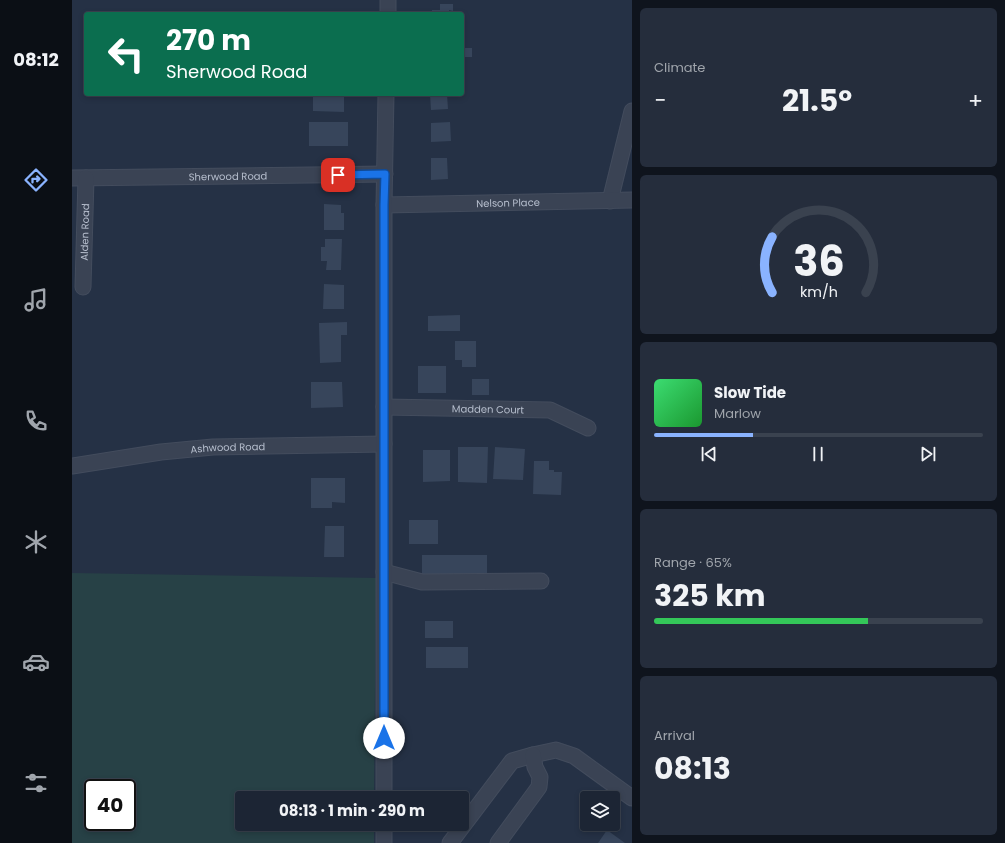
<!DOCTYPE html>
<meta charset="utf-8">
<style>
body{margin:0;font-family:Poppins,sans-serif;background:#252d3c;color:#f1f3f6;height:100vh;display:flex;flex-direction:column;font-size:15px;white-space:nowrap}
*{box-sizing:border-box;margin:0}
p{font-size:13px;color:#a0a5ac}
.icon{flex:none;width:22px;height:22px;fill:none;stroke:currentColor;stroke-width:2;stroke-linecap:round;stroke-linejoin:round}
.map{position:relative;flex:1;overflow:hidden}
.drawer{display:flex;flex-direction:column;gap:8px;padding:8px;background:#0f141d;width:373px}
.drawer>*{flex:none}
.guide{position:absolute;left:12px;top:12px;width:380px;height:84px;border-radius:4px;box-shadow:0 2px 6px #0003,0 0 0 1px #3a424f;background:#0b6e4f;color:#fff;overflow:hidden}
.tools{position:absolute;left:508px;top:791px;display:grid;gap:8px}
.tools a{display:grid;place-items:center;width:40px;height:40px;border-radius:4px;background:#1c2534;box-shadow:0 2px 6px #0003,0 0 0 1px #3a424f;font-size:20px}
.speed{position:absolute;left:12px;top:779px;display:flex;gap:8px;font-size:20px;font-weight:700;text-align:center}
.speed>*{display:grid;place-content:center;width:52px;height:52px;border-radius:50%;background:#1c2534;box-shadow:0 2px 6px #0003,0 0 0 1px #3a424f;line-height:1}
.speed .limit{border:2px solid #111;border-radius:6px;background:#fff;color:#111}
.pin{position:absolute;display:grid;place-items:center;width:34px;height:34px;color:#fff;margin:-17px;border-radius:8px;box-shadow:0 2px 6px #0006}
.me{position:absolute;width:44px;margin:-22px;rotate:0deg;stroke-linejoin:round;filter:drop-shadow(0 0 3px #0008)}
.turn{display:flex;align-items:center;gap:14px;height:84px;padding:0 16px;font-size:18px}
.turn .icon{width:52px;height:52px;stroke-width:2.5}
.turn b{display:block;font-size:28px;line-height:34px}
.big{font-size:30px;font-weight:700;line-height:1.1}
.drawer .card{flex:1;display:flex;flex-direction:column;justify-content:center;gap:6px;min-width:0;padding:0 14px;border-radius:6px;background:#252d3c}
.drawer .dial{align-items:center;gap:0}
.dial svg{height:104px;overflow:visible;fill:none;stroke:#3a424f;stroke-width:7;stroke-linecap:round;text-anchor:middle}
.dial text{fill:#f1f3f6;stroke:none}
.song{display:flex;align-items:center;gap:12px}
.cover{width:48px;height:48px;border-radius:6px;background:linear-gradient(135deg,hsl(140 70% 55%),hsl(130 70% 35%))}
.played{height:4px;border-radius:2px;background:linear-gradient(90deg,#8ab3ff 30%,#3a424f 30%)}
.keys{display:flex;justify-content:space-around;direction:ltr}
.heat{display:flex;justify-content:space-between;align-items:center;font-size:22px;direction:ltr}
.charge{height:6px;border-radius:3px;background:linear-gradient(90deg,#34c759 65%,#3a424f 0)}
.trip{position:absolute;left:163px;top:791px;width:234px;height:40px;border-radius:4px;background:#1c2534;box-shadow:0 2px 6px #0003,0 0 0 1px #3a424f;font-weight:700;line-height:40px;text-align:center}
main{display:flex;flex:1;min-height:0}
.tab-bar{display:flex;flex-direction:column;width:72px;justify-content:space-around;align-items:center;background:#0b0f15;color:#a0a5ac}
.tab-bar .icon{width:28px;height:28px}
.tab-bar .active{color:#8ab3ff}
.tab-bar b{font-size:18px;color:#f1f3f6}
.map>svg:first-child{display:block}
.green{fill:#274146;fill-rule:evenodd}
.building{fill:#37455b}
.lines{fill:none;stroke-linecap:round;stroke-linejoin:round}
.minor-casing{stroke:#434c5d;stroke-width:17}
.minor{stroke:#3a4354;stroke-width:15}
.route-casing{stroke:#114b97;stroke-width:10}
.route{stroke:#1a73e8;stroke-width:7}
.labels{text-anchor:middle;stroke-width:4;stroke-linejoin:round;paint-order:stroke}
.street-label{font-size:10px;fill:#b7bfce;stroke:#1e2839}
</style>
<main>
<nav class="tab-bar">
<b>08:12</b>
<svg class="icon active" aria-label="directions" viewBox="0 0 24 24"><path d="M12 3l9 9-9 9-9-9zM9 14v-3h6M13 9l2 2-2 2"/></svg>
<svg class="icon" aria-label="music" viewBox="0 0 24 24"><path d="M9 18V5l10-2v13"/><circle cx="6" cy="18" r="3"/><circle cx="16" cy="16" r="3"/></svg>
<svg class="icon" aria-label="phone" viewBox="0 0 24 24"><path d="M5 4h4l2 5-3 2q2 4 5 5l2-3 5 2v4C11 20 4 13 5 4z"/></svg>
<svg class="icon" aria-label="climate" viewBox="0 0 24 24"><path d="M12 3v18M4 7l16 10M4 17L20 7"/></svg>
<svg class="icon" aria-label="car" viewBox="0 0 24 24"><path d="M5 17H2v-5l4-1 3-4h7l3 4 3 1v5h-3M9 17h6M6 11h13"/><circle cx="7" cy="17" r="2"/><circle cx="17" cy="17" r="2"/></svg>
<svg class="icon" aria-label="filters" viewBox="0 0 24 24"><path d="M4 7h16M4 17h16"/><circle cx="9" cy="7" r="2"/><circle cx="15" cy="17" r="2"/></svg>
</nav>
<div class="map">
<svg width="560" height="843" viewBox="0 0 560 843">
<rect width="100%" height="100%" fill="#253145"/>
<path class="green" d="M0,573l304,5 -2,220h-132v26h132v19h-302zM21,788h34v34h-34z"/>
<path class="building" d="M368,4h13v7l-4,-1v4h-17v-4h8z
M390,48h10v9h-10z
M241,94h31v18l-31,-1z
M358,94h17l1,15 -17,1z
M237,122h39v24h-39z
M378,122l1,19 -20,1v-19z
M359,158h16l1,21 -17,1z
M252,204l17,1v8h3v17h-20z
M253,239h17l-1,31h-15l1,-9h-6v-14h4z
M252,284l20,1v24h-21z
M388,315v16h-32v-15z
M275,322v13h-6v27l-21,1 -1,-40z
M383,341h21v26h-14v-7h-7z
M346,366h28v27h-28z
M400,379h17v16h-17z
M239,382h31l1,25 -32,1z
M386,447h30l-1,36 -29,-1z
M423,447l30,2 -2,31 -30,-1z
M351,450h27v31l-27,1z
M462,461h15v9h5v2h8l-1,23 -28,-1z
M239,478h34v25l-13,-1v6h-21z
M337,520h29v24h-29z
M253,526h19v31h-20z
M350,555h65v19h-65z
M353,621h28v17h-28z
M354,647h42v21h-42z
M535,830l18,13h-27z"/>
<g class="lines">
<defs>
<g id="minor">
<path d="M316,14v-14"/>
<path id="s1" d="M0,178l313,-4"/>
<path d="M538,201l22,-90"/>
<path id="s2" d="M312,205l248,-5"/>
<path id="s3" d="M11,287l3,-109"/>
<path id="s4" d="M312,407l166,3 38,18"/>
<path id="s5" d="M0,466l89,-14 52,-5 171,-3"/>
<path d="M312,572l38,10 119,-1"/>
<path d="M312,798v-593l2,-111"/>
<path d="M312,824v19"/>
<path d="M378,843l62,-82 21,-6 23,-5 18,6 58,42"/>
<path d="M426,843l41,-56 1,-10 -5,-10 -2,-12"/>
</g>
</defs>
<use href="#minor" class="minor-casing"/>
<use href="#minor" class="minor"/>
</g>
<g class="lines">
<defs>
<path id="route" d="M266,175l47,-1 -1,31v533"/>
</defs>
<use href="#route" class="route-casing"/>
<use href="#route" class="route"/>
</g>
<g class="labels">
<g class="street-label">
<text dy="4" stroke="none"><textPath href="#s1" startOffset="156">Sherwood Road</textPath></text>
<text dy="4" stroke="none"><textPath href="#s2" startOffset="124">Nelson Place</textPath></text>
<text dy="4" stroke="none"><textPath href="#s3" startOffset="55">Alden Road</textPath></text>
<text dy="4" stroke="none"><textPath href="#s4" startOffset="104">Madden Court</textPath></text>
<text dy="4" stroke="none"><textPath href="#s5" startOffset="157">Ashwood Road</textPath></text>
</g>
</g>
</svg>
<div class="tools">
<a><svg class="icon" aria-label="layers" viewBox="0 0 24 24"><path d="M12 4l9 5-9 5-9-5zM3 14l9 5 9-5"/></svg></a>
</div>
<div class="speed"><div class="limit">40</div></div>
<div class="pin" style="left:266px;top:175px;background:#d93025"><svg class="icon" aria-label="arrive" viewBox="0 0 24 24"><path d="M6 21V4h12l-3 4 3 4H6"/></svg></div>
<svg class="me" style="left:312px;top:738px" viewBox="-20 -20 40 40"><circle r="19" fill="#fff"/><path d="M0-13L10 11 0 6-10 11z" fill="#1a73e8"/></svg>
<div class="trip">08:13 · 1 min · 290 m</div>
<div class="guide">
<div class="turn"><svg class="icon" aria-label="left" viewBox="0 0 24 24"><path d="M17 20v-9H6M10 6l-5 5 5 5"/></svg><div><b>270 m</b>Sherwood Road</div></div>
</div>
</div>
<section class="drawer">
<div class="card"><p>Climate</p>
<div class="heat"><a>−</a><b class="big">21.5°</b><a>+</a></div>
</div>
<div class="card dial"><svg viewBox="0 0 100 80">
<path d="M14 69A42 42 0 1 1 86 69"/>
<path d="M14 69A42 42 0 0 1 14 26" stroke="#8ab3ff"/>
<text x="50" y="56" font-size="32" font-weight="700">36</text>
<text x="50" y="72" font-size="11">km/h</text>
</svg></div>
<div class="card">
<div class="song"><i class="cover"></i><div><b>Slow Tide</b><p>Marlow</p></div></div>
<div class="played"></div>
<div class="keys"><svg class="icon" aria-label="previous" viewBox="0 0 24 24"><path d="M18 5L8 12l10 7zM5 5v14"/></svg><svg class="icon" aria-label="pause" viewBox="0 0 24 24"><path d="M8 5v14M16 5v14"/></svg><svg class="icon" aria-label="next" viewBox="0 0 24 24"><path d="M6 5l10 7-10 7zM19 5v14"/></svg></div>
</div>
<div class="card"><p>Range · 65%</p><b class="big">325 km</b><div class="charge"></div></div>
<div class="card"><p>Arrival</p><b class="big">08:13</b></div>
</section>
</main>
